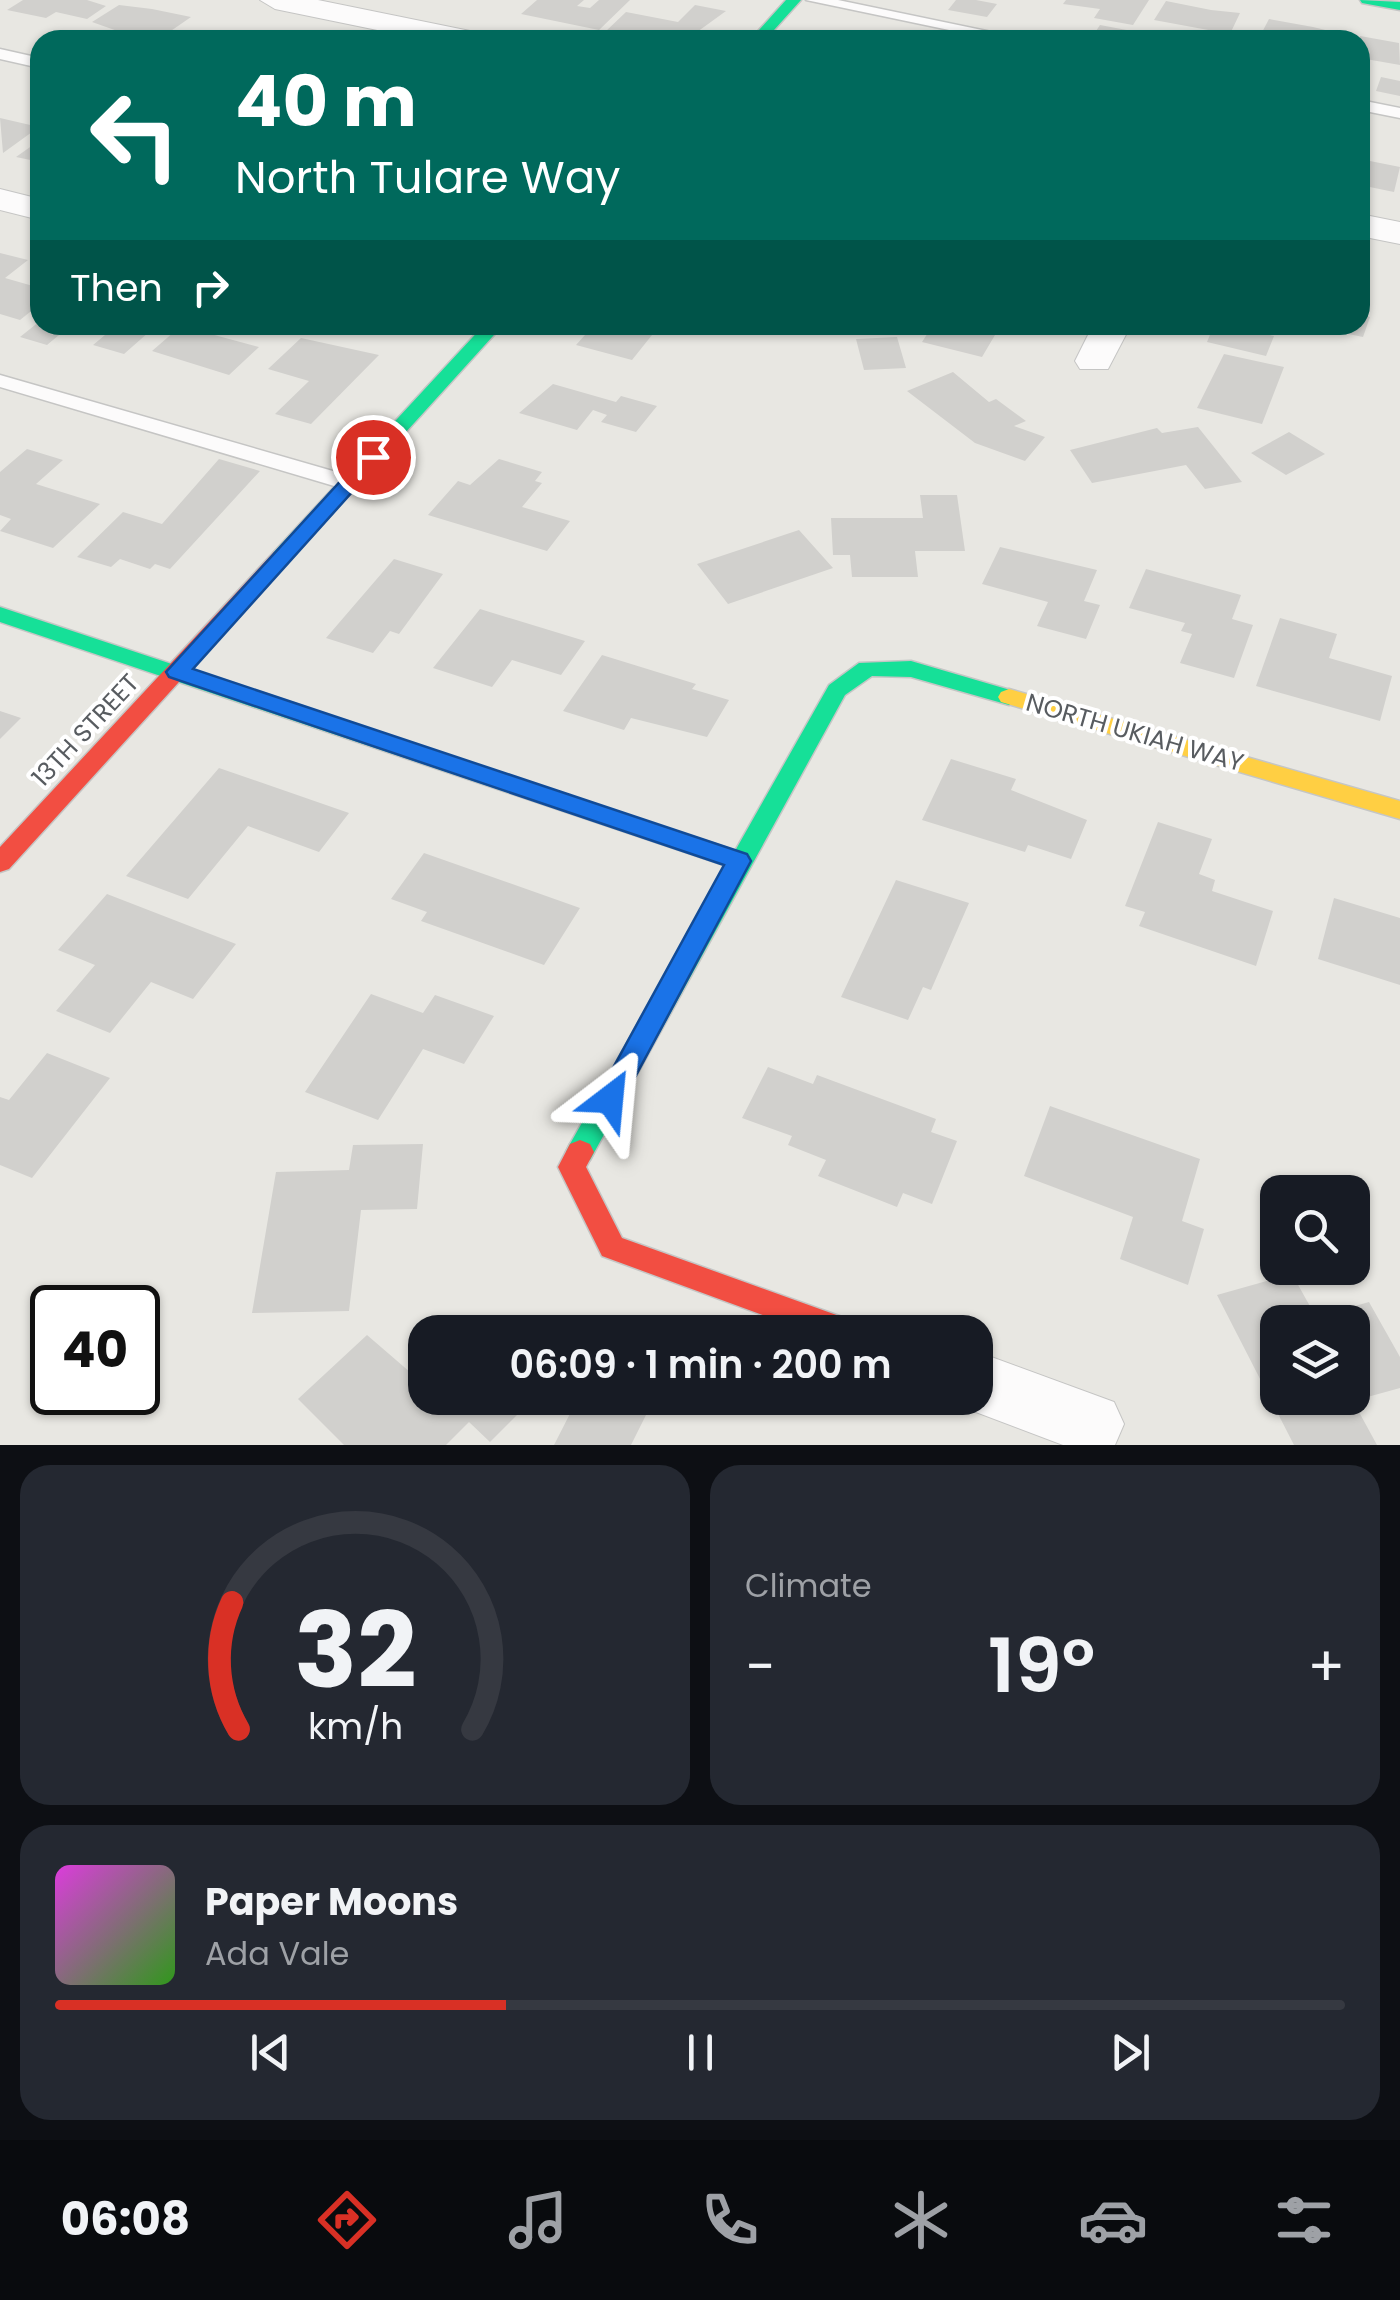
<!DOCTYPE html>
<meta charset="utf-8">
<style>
body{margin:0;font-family:Poppins,sans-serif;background:#242831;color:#f1f3f6;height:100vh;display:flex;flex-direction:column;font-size:38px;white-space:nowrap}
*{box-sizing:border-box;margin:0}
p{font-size:32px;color:#9ea1a6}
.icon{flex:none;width:55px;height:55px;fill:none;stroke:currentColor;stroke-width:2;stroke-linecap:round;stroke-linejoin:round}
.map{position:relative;height:1445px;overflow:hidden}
.side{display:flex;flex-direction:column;gap:20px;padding:20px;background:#0d0f14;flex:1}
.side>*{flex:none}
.banner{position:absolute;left:30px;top:30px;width:1340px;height:305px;border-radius:30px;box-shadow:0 2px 8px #0004;background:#00695c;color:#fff;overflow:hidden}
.tools{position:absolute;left:1260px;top:1175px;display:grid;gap:20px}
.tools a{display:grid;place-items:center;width:110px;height:110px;border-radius:20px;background:#171b24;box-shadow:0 2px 8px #0004;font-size:50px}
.speed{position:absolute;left:30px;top:1285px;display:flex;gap:20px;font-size:50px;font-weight:700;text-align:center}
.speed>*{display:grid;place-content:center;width:130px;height:130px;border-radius:50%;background:#171b24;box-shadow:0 2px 8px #0004;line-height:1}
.speed .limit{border:5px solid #111;border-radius:15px;background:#fff;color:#111}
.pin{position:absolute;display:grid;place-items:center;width:85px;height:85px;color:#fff;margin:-42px;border:5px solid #fff;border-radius:50%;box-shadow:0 2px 10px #0007}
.me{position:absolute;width:110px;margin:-55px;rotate:29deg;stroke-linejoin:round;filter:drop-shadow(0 0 8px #0008)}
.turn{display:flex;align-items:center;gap:35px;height:210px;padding:0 40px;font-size:45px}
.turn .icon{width:130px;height:130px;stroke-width:2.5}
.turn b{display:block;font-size:70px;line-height:85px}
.then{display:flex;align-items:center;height:95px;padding:0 40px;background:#0003;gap:20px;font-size:38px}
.big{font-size:75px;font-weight:600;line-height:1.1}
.side .card{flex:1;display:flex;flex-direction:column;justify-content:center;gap:15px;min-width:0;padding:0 35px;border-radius:30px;background:#242831}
.side .dial{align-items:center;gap:0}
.dial svg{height:260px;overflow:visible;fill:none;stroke:#363941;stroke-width:7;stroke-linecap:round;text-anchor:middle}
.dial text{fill:#f1f3f6;stroke:none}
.song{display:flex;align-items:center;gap:30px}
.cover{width:120px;height:120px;border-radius:15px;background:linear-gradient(135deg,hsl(300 70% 55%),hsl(110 70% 35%))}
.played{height:10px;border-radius:5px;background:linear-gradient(90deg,#d93025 35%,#363941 35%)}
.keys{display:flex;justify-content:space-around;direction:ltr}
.heat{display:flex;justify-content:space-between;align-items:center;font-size:55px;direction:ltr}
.side .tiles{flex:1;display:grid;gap:20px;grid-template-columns:1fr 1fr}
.card:last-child{grid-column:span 2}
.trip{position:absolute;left:408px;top:1315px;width:585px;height:100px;border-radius:30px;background:#171b24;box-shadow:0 2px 8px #0004;font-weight:600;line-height:100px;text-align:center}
.dock{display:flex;height:160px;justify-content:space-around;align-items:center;background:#090b0e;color:#9ea1a6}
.dock .icon{width:70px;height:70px}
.dock .selected{color:#d93025}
.dock b{font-size:45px;color:#f1f3f6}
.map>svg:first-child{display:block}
.building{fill:#d1d0cd;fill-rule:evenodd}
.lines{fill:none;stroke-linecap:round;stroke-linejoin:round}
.lane-casing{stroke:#c5c5c4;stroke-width:3}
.street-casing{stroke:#c5c5c4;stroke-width:2}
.fast-casing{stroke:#c5c6c5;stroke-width:3}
.slow-casing{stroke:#c5c6c5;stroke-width:3}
.jam-casing{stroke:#c5c6c5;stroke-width:3}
.lane{fill:#fcfbfb;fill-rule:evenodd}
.street{fill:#fcfbfb;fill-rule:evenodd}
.fast{fill:#16e098;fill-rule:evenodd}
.slow{fill:#ffcf43;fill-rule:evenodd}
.jam{fill:#f24e42;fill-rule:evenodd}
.route{fill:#1a73e8;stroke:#114b97;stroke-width:2.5}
.labels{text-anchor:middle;stroke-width:8;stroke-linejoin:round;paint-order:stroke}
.street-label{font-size:25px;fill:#585c60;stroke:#fff}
</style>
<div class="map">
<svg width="1400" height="1445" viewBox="0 0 1400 1445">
<rect width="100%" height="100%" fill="#e8e7e2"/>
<path class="building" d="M23,0h64l19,6 -19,13 -31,-7 -10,6 -39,-8z
M537,0h47l-7,6 13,2 9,-8h31l-31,30 -78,-16z
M956,0h20l21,4 -10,13 -39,-7z
M1066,0h83l-16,25 -39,-7 6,-9 -37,-5z
M1166,1l45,9 29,3 -10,21 -76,-14z
M119,5l33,4 39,8 -26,18 -8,-2 -14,7 -51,-18z
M695,5l31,6 -40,29h-40l-41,-8 21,-20 52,10z
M1269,19l44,8 33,8 -3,5 -84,-2z
M1100,25l32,6 -6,9 -34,-3z
M244,30l30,6 -5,4h-97l12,-9 49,7z
M1360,36l39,7 1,22 -40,-7z
M1381,77l19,4v15l-24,-5z
M0,118l39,9 -36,26z
M40,140v22l-24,-5z
M1360,159l40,8 -6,25 -34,-7z
M0,253l28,7 -23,18 35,10v16l-20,16 -20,-6z
M1360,315l10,2 -7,20 -48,-10 45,-2z
M40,321v4h31l-24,20 -27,-8z
M74,325h50l25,7 -25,22 -31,-9 12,-10z
M182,325h33l-8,8 52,14 -30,28 -77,-24z
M594,325h66l-28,35 -56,-15z
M933,325h63l-5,8 4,2 -13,22 -60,-15z
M1214,325h54l-4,9 10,2 -8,20 -59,-14z
M897,337l9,31 -42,2 -8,-31z
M301,338l78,17 -68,69 -36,-10 34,-33 -41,-12z
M1224,354l60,13 -22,57 -65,-16z
M953,372l36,30 7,-3 30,22 -12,5 31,11 -20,24 -50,-18 -68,-52z
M553,384l63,18 5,-6 36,10 -21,26 -35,-10 6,-7 -14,-5 -16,20 -58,-17z
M1198,427l44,55 -37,7 -19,-24 -94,18 -22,-33 87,-22 5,5z
M1289,432l36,22 -39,21 -35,-22z
M27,449l36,11 -27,24 64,20 -47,44 -53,-17 11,-12 -11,-4v-43z
M219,459l41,12 -90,98 -15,-5 -5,5 -30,-10 -9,8 -34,-10 46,-45 39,12z
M499,459l43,13 -7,9 7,2 -20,24 48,14 -23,30 -119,-36 30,-34 12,4z
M920,495h37l8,56h-50l3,26h-66l-2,-22h-17l-2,-37h92z
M799,530l34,38 -105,36 -31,-40z
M1000,547l97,23 -13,31 16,4 -14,34 -49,-13 11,-24 -66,-18z
M394,559l49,15 -44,60 -9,-3 -17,22 -47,-15z
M1146,569l95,26 -9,24 21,6 -19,53 -54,-15 12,-29 -11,-3 4,-8 -56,-15z
M480,609l105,32 -24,34 -49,-15 -20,27 -59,-19z
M1280,618l57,16 -8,24 63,18 -12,45 -124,-35z
M602,655l94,29 -4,5 37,11 -22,37 -76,-19 -7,12 -61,-19z
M0,711l21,7 -21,21z
M951,759l65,20 -5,11 76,30 -16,39 -43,-14 -3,7 -103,-32z
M219,768l130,45 -30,39 -71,-26 -60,73 -62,-23z
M1158,822l54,17 -13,35 16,6 -3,11 61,20 -17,55 -117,-40 6,-14 -20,-6z
M424,853l156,55 -36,57 -123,-44 6,-9 -36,-13z
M896,880l73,23 -38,87 -8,-3 -15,33 -67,-23z
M107,894l129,50 -43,55 -42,-17 -41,51 -54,-22 39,-46 -37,-15z
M1334,898l66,20v67l-82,-26z
M371,994l52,19 12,-18 59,21 -30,48 -41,-15 -45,71 -73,-28z
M47,1053l63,25 -78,100 -32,-13v-68l9,3z
M768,1067l45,17 4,-9 119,44 -5,13 26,9 -25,63 -29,-11 -6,14 -79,-31 8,-16 -38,-15 4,-9 -50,-18z
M1050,1106l150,53 -18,62 22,8 -16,56 -68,-26 13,-42 -109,-41z
M423,1144l-6,65 -56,1 -12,101 -97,2 24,-141 73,-2 4,-25z
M1292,1274l24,43 53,-15 31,55v31l-47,13 24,44h-83l-77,-150zM1278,1322h74v76h-74z
M367,1335l58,50v13h109l-44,44 -21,-20 -23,23h-102l-46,-46z
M578,1398h48l24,9 -19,38h-77z"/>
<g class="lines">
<defs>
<path id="lane" d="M806,0h32l192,40h-33z
M0,49l40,9v10l-40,-9z
M1360,100l40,8v10l-40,-8z
M0,375l357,103 3,5 -11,7 -8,-2 -341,-101z"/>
<path id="street" d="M260,0h58l152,31 15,9h-59l-151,-31z
M0,189l40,10v21l-40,-10z
M1360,214l40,8v22l-40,-8z
M1093,325h38l-23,44h-28l-5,-8z
M975,1351l139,51 10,22 -9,21h-52l-111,-42 -2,-5h25z"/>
<path id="fast" d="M786,0h15l-36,40h-15z
M1360,0l40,2v8l-38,-7z
M484,325h19l-215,237h-14l-3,-5 3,-5z
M0,607l735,244 94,-166 30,-22 52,-2 106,31 3,5 -11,8 -98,-28 -39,-1 -27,19 -255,465 -10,4 -10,-4 -4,-8 4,-8 157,-278 -727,-244z"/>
<path id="slow" d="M1009,689l391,112v18l-399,-117 -3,-5 3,-5z"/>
<path id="jam" d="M281,550l10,7 -3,5 -279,307 -9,3v-25l274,-295z
M580,1140l10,4 4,8 -8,15 36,71 234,84 4,10h-51l-207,-76 -44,-89 12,-23z"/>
</defs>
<use href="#lane" class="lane-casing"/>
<use href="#street" class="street-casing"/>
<use href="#fast" class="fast-casing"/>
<use href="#slow" class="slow-casing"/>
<use href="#jam" class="jam-casing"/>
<use href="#lane" class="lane"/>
<use href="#street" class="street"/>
<use href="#fast" class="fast"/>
<use href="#slow" class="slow"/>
<use href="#jam" class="jam"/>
</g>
<path class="route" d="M373,451l10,6 -3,4 -187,208 554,185 4,7 -132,246h-19l-4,-8 128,-234 -555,-188 -3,-5 200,-219z"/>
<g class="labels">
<g class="street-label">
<text transform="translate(85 730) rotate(-47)" y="9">13TH STREET</text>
<text transform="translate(1135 732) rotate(16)" y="9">NORTH UKIAH WAY</text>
</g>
</g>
</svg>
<div class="tools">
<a><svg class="icon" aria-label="search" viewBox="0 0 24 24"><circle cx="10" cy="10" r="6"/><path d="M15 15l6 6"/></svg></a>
<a><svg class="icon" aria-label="layers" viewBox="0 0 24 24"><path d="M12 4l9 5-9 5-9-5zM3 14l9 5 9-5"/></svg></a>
</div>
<div class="speed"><div class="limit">40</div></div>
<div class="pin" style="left:373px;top:457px;background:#d93025"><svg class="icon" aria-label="arrive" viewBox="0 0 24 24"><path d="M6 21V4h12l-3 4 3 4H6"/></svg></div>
<svg class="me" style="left:610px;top:1099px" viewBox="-20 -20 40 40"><path d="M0-17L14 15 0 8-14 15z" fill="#1a73e8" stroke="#fff" stroke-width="4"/></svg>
<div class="trip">06:09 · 1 min · 200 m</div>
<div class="banner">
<div class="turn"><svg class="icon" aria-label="left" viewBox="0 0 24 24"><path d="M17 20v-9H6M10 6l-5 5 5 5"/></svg><div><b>40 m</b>North Tulare Way</div></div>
<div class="then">Then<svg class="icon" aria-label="right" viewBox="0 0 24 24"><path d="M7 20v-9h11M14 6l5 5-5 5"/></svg></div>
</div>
</div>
<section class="side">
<div class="tiles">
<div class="card dial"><svg viewBox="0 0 100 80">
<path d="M14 69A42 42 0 1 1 86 69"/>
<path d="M14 69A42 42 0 0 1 12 30" stroke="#d93025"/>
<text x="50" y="56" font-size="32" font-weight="700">32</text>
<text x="50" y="72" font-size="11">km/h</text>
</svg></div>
<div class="card"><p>Climate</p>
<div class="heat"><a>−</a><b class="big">19°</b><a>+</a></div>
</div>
<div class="card">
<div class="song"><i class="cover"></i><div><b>Paper Moons</b><p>Ada Vale</p></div></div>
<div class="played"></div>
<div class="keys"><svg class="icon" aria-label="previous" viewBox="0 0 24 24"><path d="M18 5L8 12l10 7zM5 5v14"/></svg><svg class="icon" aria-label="pause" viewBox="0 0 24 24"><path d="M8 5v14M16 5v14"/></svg><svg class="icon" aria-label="next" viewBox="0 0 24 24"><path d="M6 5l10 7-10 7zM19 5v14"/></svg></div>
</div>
</div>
</section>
<nav class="dock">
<b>06:08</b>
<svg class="icon selected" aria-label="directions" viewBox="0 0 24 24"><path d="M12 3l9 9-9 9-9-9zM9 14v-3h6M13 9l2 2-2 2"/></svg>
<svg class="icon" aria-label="music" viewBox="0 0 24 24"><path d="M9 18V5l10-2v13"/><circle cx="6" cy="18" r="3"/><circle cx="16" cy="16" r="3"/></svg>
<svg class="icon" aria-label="phone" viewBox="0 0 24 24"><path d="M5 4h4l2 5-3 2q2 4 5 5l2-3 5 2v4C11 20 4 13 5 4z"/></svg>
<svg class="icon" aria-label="climate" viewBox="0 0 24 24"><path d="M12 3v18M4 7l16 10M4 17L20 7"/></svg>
<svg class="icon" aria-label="car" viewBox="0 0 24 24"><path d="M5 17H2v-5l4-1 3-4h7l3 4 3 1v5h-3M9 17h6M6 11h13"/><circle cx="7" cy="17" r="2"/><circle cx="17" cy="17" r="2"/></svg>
<svg class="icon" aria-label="filters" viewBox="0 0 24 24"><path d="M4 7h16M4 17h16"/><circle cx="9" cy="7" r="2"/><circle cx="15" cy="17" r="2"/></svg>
</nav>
